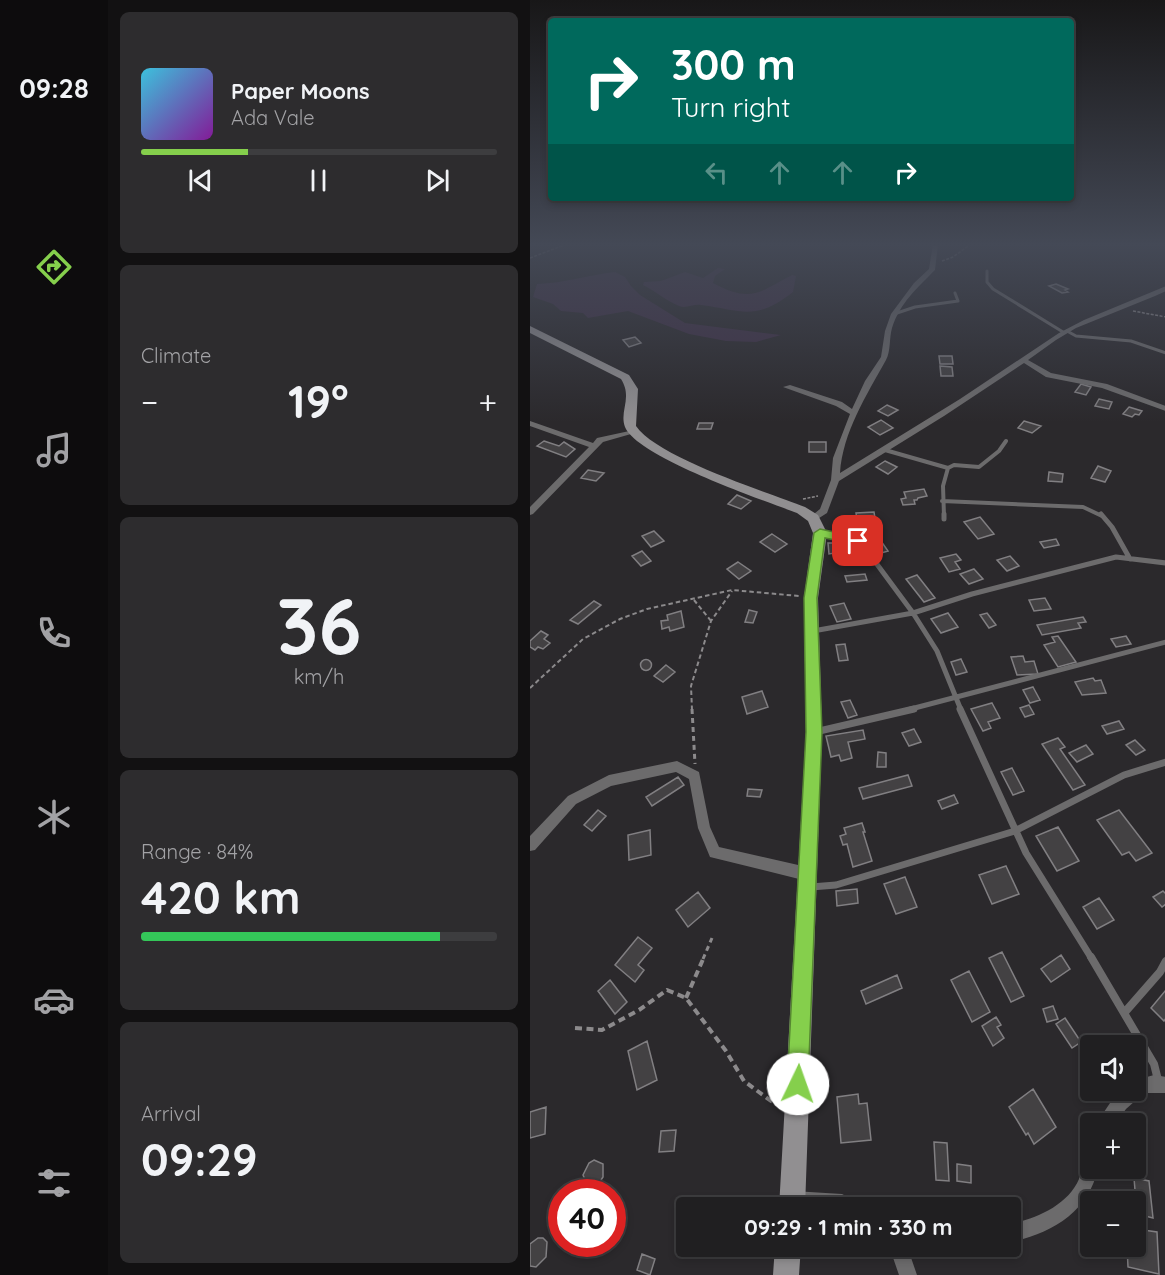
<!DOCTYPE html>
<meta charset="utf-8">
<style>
body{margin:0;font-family:Quicksand,sans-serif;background:#2d2c2e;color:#f1f3f6;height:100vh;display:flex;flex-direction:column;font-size:22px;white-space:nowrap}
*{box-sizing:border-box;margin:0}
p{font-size:20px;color:#a2a2a5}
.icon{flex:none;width:33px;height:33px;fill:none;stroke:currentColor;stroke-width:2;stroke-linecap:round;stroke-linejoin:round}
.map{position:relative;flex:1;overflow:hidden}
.details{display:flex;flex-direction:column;gap:12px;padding:12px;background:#121112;width:422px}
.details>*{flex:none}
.guide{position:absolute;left:18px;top:18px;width:526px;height:183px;border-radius:6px;box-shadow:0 3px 9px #0003,0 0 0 2px #3d3d3f;background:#00695c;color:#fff;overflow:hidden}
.tools{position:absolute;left:550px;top:1035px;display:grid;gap:12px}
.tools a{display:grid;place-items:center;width:66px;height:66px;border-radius:6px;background:#201f21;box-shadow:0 3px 9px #0003,0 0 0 2px #3d3d3f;font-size:30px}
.speed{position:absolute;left:18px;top:1179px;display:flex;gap:12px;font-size:30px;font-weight:700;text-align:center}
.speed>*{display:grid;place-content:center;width:78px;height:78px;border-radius:50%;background:#201f21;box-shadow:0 3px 9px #0003,0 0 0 2px #3d3d3f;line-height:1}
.speed .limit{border:9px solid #d22;background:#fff;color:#111}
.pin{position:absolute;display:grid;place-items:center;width:51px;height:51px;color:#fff;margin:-26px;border-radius:12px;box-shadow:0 3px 9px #0006}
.me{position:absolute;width:66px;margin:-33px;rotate:3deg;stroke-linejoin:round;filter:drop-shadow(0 0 4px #0008)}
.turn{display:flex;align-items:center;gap:21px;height:126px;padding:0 24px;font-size:27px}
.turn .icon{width:78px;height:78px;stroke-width:2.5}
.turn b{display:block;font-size:42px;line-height:51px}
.lanes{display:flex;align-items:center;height:57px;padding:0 24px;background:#0003;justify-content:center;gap:30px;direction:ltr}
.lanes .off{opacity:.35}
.big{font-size:45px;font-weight:700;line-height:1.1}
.details .card{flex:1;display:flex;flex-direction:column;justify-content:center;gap:9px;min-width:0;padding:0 21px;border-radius:9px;background:#2d2c2e}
.details .dial{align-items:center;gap:0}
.dial b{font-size:78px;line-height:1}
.song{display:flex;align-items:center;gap:18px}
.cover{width:72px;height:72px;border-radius:9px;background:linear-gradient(135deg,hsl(190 70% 55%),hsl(290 70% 35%))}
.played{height:6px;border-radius:3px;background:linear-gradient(90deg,#85cf4c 30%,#3d3d3f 30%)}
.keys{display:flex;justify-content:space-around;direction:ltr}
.heat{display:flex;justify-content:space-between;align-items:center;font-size:33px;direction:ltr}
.charge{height:9px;border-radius:4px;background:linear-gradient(90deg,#34c759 84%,#3d3d3f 0)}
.trip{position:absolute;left:146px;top:1197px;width:345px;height:60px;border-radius:6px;background:#201f21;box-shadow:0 3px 9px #0003,0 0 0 2px #3d3d3f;font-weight:700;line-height:60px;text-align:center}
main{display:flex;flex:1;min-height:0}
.dock{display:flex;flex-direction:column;width:108px;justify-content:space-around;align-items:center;background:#0d0c0d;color:#a2a2a5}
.dock .icon{width:42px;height:42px}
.dock .selected{color:#85cf4c}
.dock b{font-size:27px;color:#f1f3f6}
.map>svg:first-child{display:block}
.green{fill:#3e2f45}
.building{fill:#434143;stroke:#817f82;stroke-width:1.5}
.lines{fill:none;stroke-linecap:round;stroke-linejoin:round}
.path-far3{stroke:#8c8a8c;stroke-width:1.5;stroke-dasharray:3 1.5;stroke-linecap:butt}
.path-far2{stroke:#8c8a8c;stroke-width:2;stroke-dasharray:4.5 3;stroke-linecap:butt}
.path-far1{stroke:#8c8a8c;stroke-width:3;stroke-dasharray:5 4;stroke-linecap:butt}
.path{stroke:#8c8a8c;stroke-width:4;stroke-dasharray:7 4.5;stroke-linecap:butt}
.lane-far4{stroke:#6c6b6c;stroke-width:3}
.lane-far3{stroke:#6c6b6c;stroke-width:4}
.lane-far2{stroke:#6c6b6c;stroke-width:5}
.lane-far1{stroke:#6c6b6c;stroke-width:7}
.lane{stroke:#6c6b6c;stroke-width:8}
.street{fill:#6c6b6c;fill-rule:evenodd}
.secondary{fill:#918f91;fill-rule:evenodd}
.route{fill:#85cf4c;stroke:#568731;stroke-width:1.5}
</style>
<main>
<nav class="dock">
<b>09:28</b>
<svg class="icon selected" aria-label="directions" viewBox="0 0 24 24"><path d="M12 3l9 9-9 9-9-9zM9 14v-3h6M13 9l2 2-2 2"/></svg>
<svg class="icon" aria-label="music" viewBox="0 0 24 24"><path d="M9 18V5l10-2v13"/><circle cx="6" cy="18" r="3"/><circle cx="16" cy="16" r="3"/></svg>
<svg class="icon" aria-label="phone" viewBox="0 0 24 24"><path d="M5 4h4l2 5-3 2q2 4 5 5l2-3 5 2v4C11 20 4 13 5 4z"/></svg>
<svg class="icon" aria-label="climate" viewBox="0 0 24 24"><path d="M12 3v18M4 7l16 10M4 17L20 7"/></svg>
<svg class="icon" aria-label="car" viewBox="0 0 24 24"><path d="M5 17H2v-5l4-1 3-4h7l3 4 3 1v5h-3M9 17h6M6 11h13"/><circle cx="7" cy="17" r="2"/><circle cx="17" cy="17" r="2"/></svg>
<svg class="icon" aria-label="filters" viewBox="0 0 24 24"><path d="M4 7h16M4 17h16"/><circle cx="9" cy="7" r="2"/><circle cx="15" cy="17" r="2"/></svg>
</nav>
<section class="details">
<div class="card">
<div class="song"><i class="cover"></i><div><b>Paper Moons</b><p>Ada Vale</p></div></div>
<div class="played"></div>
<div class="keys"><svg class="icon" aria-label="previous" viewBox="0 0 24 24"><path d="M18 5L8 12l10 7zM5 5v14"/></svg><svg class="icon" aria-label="pause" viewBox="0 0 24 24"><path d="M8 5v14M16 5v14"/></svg><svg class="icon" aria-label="next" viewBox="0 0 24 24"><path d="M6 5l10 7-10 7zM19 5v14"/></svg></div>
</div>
<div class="card"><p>Climate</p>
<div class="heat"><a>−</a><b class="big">19°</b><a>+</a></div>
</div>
<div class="card dial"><b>36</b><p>km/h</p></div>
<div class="card"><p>Range · 84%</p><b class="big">420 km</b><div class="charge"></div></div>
<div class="card"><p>Arrival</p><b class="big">09:29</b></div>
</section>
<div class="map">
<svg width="636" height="1275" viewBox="0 0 636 1275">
<rect width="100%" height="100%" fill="#2b292c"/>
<path class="green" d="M188,268l7,1 -10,7 -2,7c38,20 45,10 79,-8l4,1 -3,16c-37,29 -49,19 -92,13 -8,-1 -15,4 -22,1 -13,-5 -25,-16 -36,-21l1,-3 17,-1 24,-9 18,6z
M85,272l10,5 6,9 9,9 45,28 96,12 -25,7 -30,-1 -37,-7 -61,-23 -40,7 -5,-5 -22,-2 -8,-7 -20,-7 4,-13c27,-1 52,-9 78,-12z"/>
<path class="building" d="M526,284l12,5 -3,1 3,2 -6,1 -13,-7z
M105,337l6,6 -12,4 -6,-7z
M409,356h13l1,8h-13z
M410,366l12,1 1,9h-12z
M551,384l10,3 -5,8 -11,-3z
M569,399l13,3 -3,7 -14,-3z
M357,405l11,5 -10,6 -10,-5z
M599,407l13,4 -3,4 -4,-1 -3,3 -9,-3z
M351,420l12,8 -13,7 -12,-8z
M494,421l17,5 -9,7 -14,-5z
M169,423h14l-2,6h-14z
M14,441l15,5 5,-4 11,7 -9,8 -29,-11z
M279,442h17v10h-17z
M355,461l12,6 -9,7 -12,-7z
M568,466l13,5 -6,11 -14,-4z
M58,470l16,3 -8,8 -15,-3z
M519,472l14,2 -1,8 -14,-1z
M394,489l3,7 -9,2 -1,2h-3l1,4 -12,1 -2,-6 5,-1 -2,-6z
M207,495l14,6 -10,8 -13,-5z
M344,512l1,6 -7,1 1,4h5l2,8 -17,1 -3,-19z
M450,517l14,17 -16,5 -14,-17z
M124,531l10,10 -13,6 -9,-11z
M242,534l15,10 -12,8 -15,-10z
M526,539l3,6 -15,3 -4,-6z
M351,541l7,10 -10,3 -7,-10z
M298,543h8v3l10,-1 1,6 -18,3z
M112,551l9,10 -10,5 -9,-10z
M426,554l5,6 -6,2 5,7 -11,3 -9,-14z
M480,556l9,10 -12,5 -10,-11z
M208,562l13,9 -12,8 -12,-10z
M444,569l9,10 -14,5 -9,-10z
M335,574l2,6 -20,2 -2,-6z
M387,575l18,23 -11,4 -18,-23z
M515,598l6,11 -17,2 -5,-11z
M64,601l7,4 -23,19 -8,-4z
M314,603l7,16 -14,3 -7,-16z
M219,610l8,2 -4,11 -8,-1z
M151,611l3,16 -14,4 -1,-4 -7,2 -1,-8 7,-1 -1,-5z
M418,613l10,14 -17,6 -10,-14z
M457,613l9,12 -7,3 -9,-13z
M553,617l3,5 -8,1 3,5 -39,7 -5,-10z
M11,631l7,4 -4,4 6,4 -7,6 -5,-2 -3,3 -5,-3v-6z
M528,636l18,26 -18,5 -14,-22 11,-3 -3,-5z
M596,636l5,8 -15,3 -5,-8z
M315,644l3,16 -9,1 -3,-16z
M493,656l2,6 9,-1 4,13 -21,1 -6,-18z
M431,659l6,13 -11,3 -5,-13z
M110.5 665a5.5 5.5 0 1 1 11 0a5.5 5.5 0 1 1-11 0Z
M136,665l9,7 -12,10 -9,-6z
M563,678l2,3 6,-1 5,13 -24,2 -7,-13z
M503,687l7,13 -10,3 -7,-13z
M232,691l6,16 -21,7 -5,-17z
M320,700l7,15 -9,3 -7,-16z
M462,703l8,15 -12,4 3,6 -8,3 -12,-22z
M499,705l5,9 -9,3 -5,-9z
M589,721l5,8 -17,5 -5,-8z
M384,729l7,13 -12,4 -7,-13z
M333,730l2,9 -17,3 4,16 -11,3 -2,-6 -8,2 -5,-21z
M528,738l7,9 -5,2 25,36 -12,5 -31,-46z
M605,740l10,10 -9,5 -10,-10z
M556,745l7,9 -16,8 -8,-9z
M348,752l8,1v14h-9z
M482,768l12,23 -11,4 -12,-23z
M378,775l4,11 -49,13 -4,-11z
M148,777l6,8 -32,21 -6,-9z
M218,789l14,1 -2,7 -13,-1z
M424,795l4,8 -16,6 -4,-8z
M68,810l8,6 -14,15 -8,-6z
M589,810l33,43 -16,8 -7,-9 -7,3 -25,-35z
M332,823l3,9h-2l9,29 -19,6 -6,-23 -4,1 -3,-9 6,-2 -2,-6z
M528,827l21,34 -22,10 -21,-35z
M120,830l1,25 -22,5 -1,-25z
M476,866l13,28 -27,10 -13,-29z
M375,877l12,30 -21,7 -12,-30z
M327,889l1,14 -21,3 -1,-15z
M633,891l3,3v10l-4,3 -9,-10z
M168,892l12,16 -22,19 -12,-17z
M569,898l15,22 -17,9 -14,-22z
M108,937l14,11 -14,17 6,5 -9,12 -20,-17z
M472,952l22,44 -13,6 -22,-44z
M531,955l9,14 -19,13 -10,-13z
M439,971l21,41 -18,10 -21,-42z
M367,975l5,13 -36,16 -5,-13z
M80,980l17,22 -12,12 -17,-23z
M636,990v28l-2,3 -13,-13z
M523,1006l5,13 -11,3 -4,-13z
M466,1017l5,8 -4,2 7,11 -11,8 -11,-20z
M535,1018l16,24 -9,6 -16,-24z
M117,1041l10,39 -20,10 -9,-39z
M503,1089l23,38 -22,17 -6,-11 -2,2 -17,-28z
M328,1094l1,10 8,-1 4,37 -30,3 -4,-46z
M16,1107l-1,27 -15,4v-26z
M146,1130l-2,21 -15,1 2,-21z
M404,1142l13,1 2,38 -13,-1z
M64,1160l9,4v13l-4,6 -11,3 -5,-11 6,-12z
M427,1164l14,2v17l-14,-2z
M604,1178l15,3 4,37 -16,-4z
M606,1229l21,3 2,42 -31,-7 -1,-21h9z
M8,1238h5l4,4 -1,15 -10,10 -6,-1v-22z
M112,1254l13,5 -5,16 -13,-5z"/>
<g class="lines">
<path class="path-far3" d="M0,258l37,-14
M412,261l11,-4 18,-13
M603,311l33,6
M273,499l15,-3"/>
<path class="path-far2" d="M164,600l17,21
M0,688l53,-49 37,-20 27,-10 85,-19 67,6
M162,710l-1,-24 20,-65 21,-30"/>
<path class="path-far1" d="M162,709l3,55
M173,959l9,-21"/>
<path class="path" d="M156,998l18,-41
M45,1028l27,2 37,-20 28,-20 19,8 40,53 18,30 27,20 9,2"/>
<path class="lane-far4" d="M457,271v11l6,7 70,43
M364,314l21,-7 43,-6 -3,-8
M537,331l9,5 55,5 35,12"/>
<path class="lane-far3" d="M355,450l63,18 -5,18 1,30
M418,468l6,-3 25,2 20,-16 7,-10
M412,501l141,6 19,9"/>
<path class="lane-far2" d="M414,514v5
M571,514l11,13 18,32
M291,533l37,8 7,7 48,65 24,38 24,59
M283,631l100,-18 59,-19 144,-37 50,6
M377,710l259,-68"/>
<path class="lane-far1" d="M430,709l66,144 66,106
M285,732l99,-23
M281,887l25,-2 179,-54 109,-56 42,-13"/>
<path class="lane" d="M561,957l63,107 4,16
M595,1012l35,-40 6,-11"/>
<path class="street" d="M403,244h5l-3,26c-18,18 -35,33 -43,58 -3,10 -1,23 -6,32 -20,36 -43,72 -46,113l120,-74 99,-66 25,-13 82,-34v5l-11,5 -79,32 -20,12 -28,20 23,13 56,11 59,22v5l-64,-23 -56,-11 -22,-14 -80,53 -105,65 -12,32 -11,7h-6l-1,-2 11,-9 11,-29 2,-22 17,-44 -14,-8 -53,-19 7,-2 52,17 10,7 13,-28 16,-24 4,-26 6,-17 23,-31 15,-14z
M0,421l63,22 4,-5 37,-8 4,2 -35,10 -70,72 -3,1v-8l59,-60 -59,-21z
M147,761l22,11 11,55 9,20 88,20 5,2 2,5 -2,5 -5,2 -97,-24 -12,-29 -9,-49 -13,-7 -65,14 -35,18 -41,46 -5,1v-15l38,-40 41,-21z
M624,1075l12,2v16h-22l-18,16 -11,15h-19l18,-27 7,-7h15v-10z
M561,1153v15h7c-9,44 -47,66 -88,74v-18c26,-5 58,-19 69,-45 2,-8 3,-16 6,-23z
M263,1191l49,3 15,8 3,6h-70l-3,-2 -3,-6 3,-6z
M359,1246h18l10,29h-18z"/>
<path class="secondary" d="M0,326l99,49 9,14 -2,37c22,32 131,66 169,81l13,8 9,18 -9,65 4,134 -17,476h-26l27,-476 -2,-134 9,-65 -5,-12 -11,-8c-32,-12 -160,-56 -172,-86 -6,-16 8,-29 -4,-48l-91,-46z
M245,1246h26l-2,29h-26z"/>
</g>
<linearGradient id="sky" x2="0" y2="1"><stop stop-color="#181718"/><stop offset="0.58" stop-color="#444956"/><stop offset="1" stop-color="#444956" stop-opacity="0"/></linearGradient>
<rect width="636" height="422" fill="url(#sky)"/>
<path class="route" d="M290,529l42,9 2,3 -6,4 -33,-7 -8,60 5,134 -14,352 -3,7 -7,3 -8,-3 -3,-7 19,-352 -2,-134 10,-65z"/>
</svg>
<div class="tools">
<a><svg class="icon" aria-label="sound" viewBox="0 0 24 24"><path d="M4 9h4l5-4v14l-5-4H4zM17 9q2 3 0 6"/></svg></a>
<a>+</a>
<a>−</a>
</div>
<div class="speed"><div class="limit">40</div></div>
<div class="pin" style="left:328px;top:541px;background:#d93025"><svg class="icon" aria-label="arrive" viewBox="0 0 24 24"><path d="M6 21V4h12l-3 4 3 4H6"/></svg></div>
<svg class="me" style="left:268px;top:1084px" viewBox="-20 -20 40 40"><circle r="19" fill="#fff"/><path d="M0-13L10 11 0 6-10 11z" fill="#85cf4c"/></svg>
<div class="trip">09:29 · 1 min · 330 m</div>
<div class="guide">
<div class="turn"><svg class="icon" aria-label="right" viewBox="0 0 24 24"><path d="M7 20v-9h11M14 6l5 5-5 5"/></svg><div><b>300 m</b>Turn right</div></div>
<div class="lanes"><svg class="icon off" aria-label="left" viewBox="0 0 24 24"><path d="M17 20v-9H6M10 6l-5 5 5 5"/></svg><svg class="icon off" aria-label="ahead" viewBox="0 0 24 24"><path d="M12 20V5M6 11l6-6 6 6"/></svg><svg class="icon off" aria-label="ahead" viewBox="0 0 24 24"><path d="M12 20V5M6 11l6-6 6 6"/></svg><svg class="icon" aria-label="right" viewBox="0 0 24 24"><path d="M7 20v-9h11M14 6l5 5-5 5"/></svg></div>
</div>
</div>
</main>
